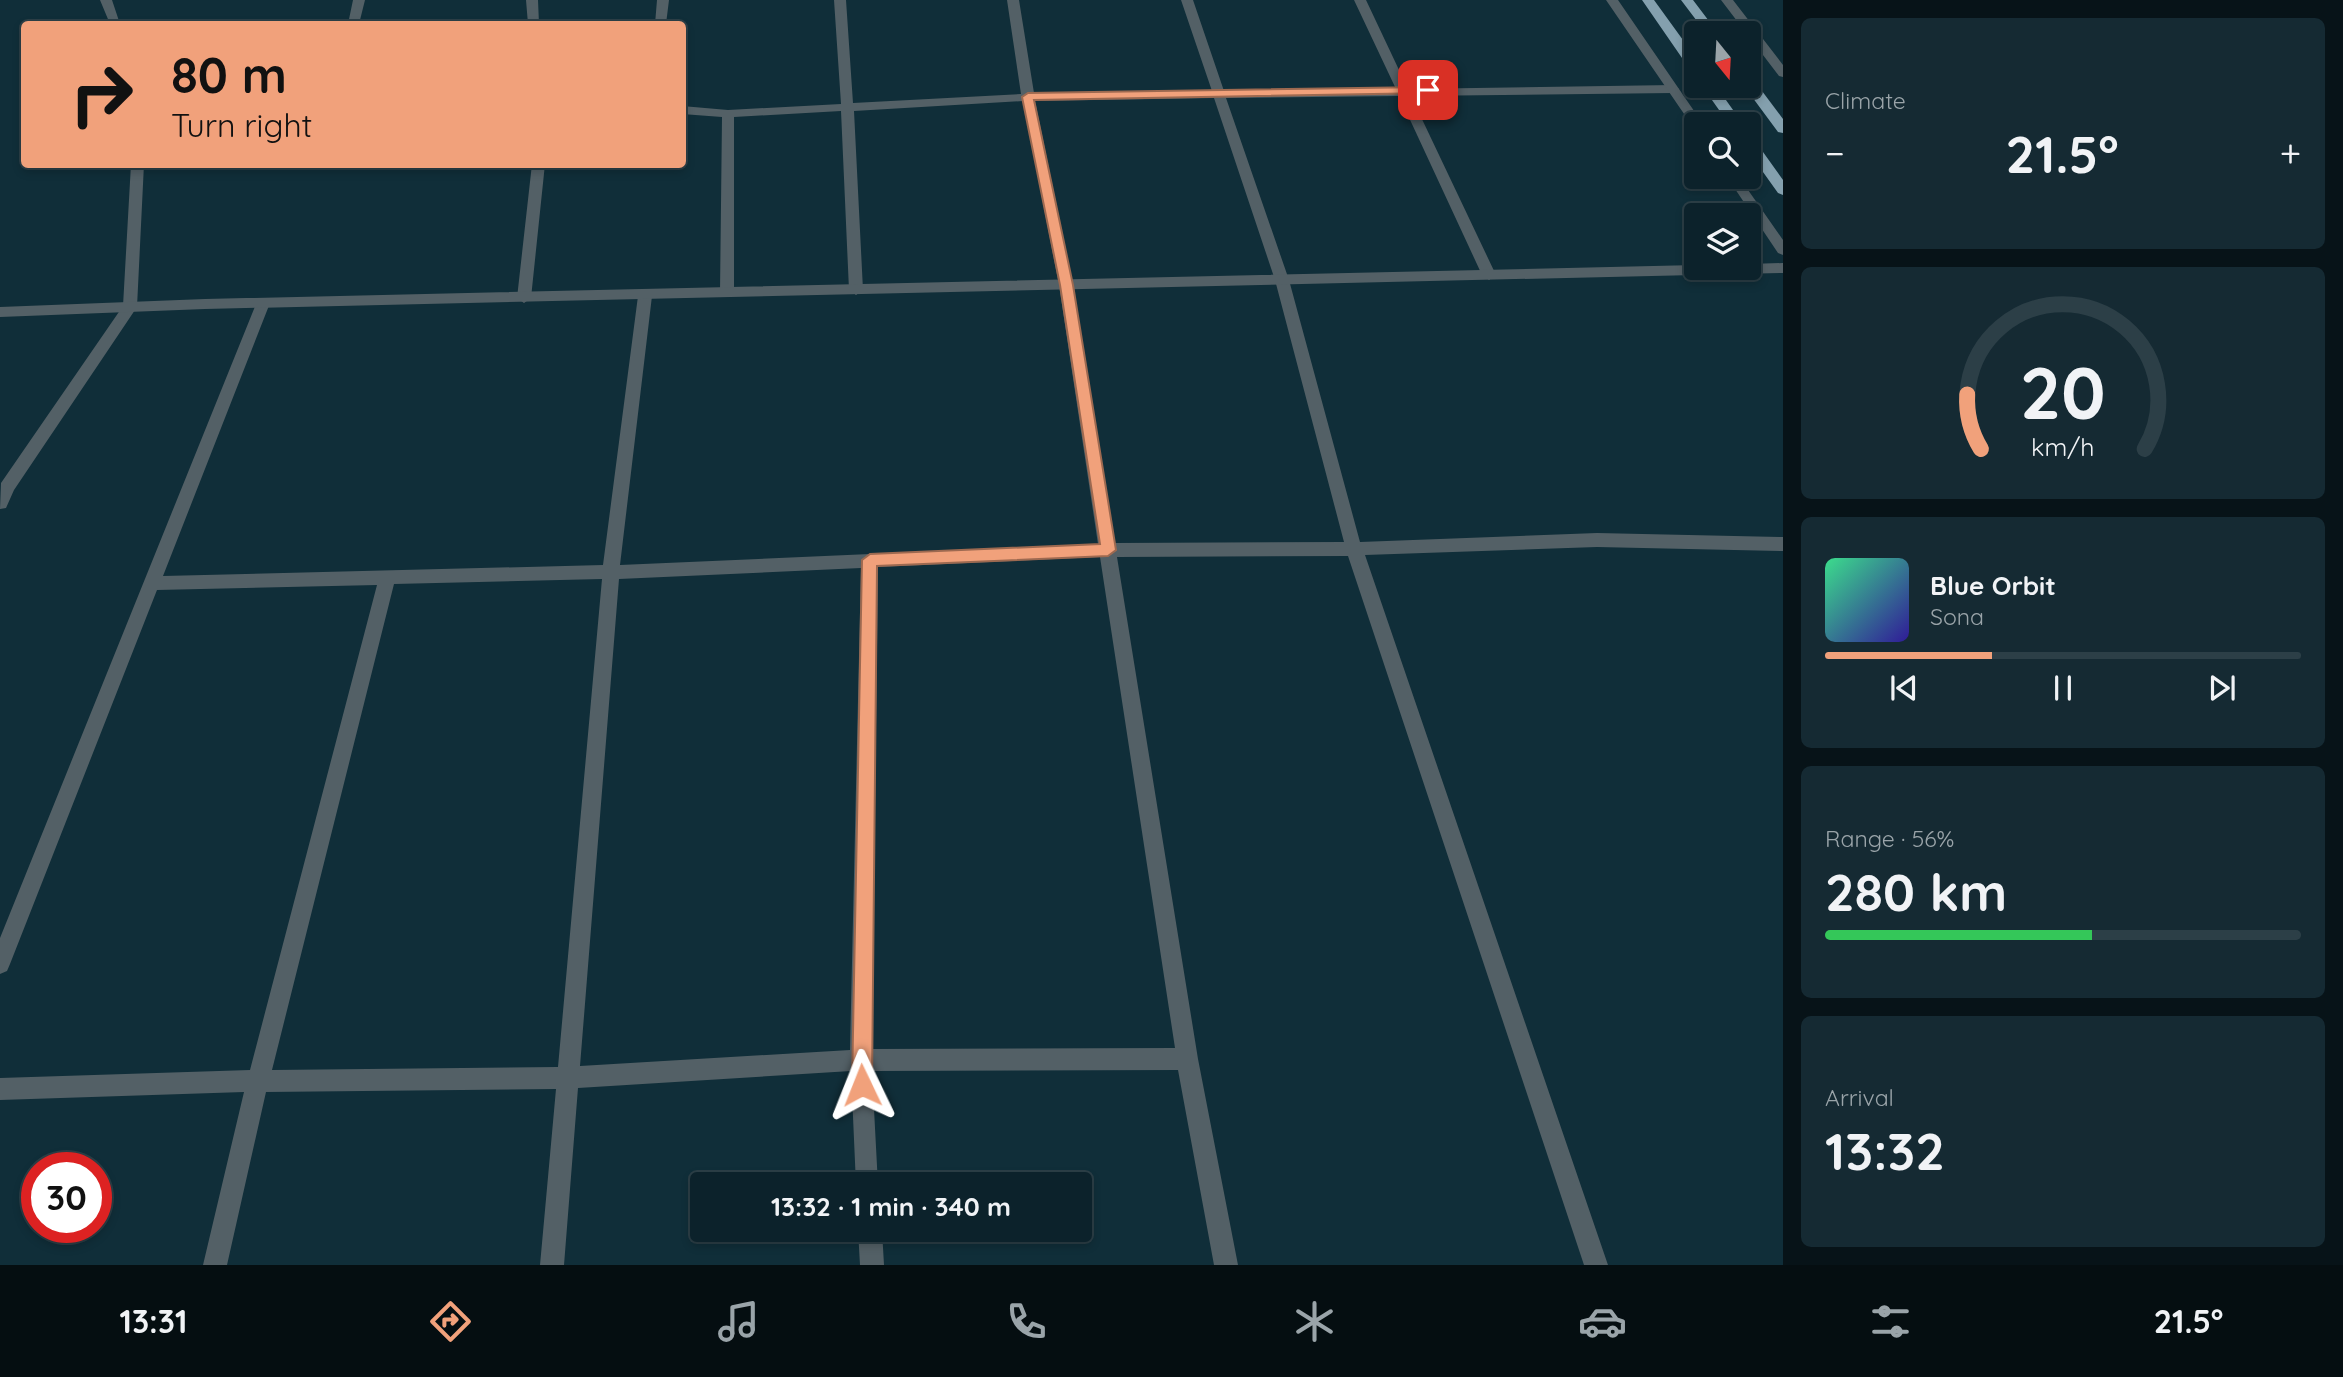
<!DOCTYPE html>
<meta charset="utf-8">
<style>
body{margin:0;font-family:Quicksand,sans-serif;background:#152a33;color:#f1f3f6;height:100vh;display:flex;flex-direction:column;font-size:26px;white-space:nowrap}
*{box-sizing:border-box;margin:0}
p{font-size:23px;color:#9aa4a9}
.icon{flex:none;width:38px;height:38px;fill:none;stroke:currentColor;stroke-width:2;stroke-linecap:round;stroke-linejoin:round}
.map{position:relative;flex:1;overflow:hidden}
.side{display:flex;flex-direction:column;gap:18px;padding:18px;background:#071318;width:560px}
.side>*{flex:none}
.top-card{position:absolute;left:21px;top:21px;width:665px;height:147px;border-radius:7px;box-shadow:0 4px 10px #0003,0 0 0 2px #2c3f47;background:#f1a17b;color:#111;overflow:hidden}
.needle{width:46px;rotate:162deg}
.buttons{position:absolute;left:1684px;top:21px;display:grid;gap:14px}
.buttons a{display:grid;place-items:center;width:77px;height:77px;border-radius:7px;background:#0c222b;box-shadow:0 4px 10px #0003,0 0 0 2px #2c3f47;font-size:35px}
.speed{position:absolute;left:21px;top:1152px;display:flex;gap:14px;font-size:35px;font-weight:700;text-align:center}
.speed>*{display:grid;place-content:center;width:91px;height:91px;border-radius:50%;background:#0c222b;box-shadow:0 4px 10px #0003,0 0 0 2px #2c3f47;line-height:1}
.speed .limit{border:10px solid #d22;background:#fff;color:#111}
.pin{position:absolute;display:grid;place-items:center;width:60px;height:60px;color:#fff;margin:-30px;border-radius:14px;box-shadow:0 4px 10px #0006}
.me{position:absolute;width:77px;margin:-38px;rotate:358deg;stroke-linejoin:round;filter:drop-shadow(0 0 5px #0008)}
.turn{display:flex;align-items:center;gap:24px;height:147px;padding:0 35px;font-size:32px}
.turn .icon{width:91px;height:91px;stroke-width:2.5}
.turn b{display:block;font-size:49px;line-height:60px}
.big{font-size:52px;font-weight:800;line-height:1.1}
.side .tile{flex:1;display:flex;flex-direction:column;justify-content:center;gap:10px;min-width:0;padding:0 24px;border-radius:10px;background:#152a33}
.side .dial{align-items:center;gap:0}
.dial svg{height:182px;overflow:visible;fill:none;stroke:#2c3f47;stroke-width:7;stroke-linecap:round;text-anchor:middle}
.dial text{fill:#f1f3f6;stroke:none}
.song{display:flex;align-items:center;gap:21px}
.cover{width:84px;height:84px;border-radius:10px;background:linear-gradient(135deg,hsl(150 70% 55%),hsl(250 70% 35%))}
.played{height:7px;border-radius:4px;background:linear-gradient(90deg,#f1a17b 35%,#2c3f47 35%)}
.keys{display:flex;justify-content:space-around;direction:ltr}
.heat{display:flex;justify-content:space-between;align-items:center;font-size:38px;direction:ltr}
.charge{height:10px;border-radius:5px;background:linear-gradient(90deg,#34c759 56%,#2c3f47 0)}
.trip{position:absolute;left:690px;top:1172px;width:402px;height:70px;border-radius:7px;background:#0c222b;box-shadow:0 4px 10px #0003,0 0 0 2px #2c3f47;font-weight:800;line-height:70px;text-align:center}
.tabs{display:flex;height:112px;justify-content:space-around;align-items:center;background:#050e11;color:#9aa4a9}
.tabs .icon{width:49px;height:49px}
.tabs .current{color:#f1a17b}
.tabs b{font-size:32px;color:#f1f3f6}
main{display:flex;flex:1;min-height:0}
.map>svg:first-child{display:block}
.lines{fill:none;stroke-linecap:round;stroke-linejoin:round}
.minor{fill:#536066;fill-rule:evenodd}
.tertiary{fill:#536066;fill-rule:evenodd}
.trunk{fill:#84a0ae;fill-rule:evenodd}
.route{fill:#f1a17b;stroke:#9d6950;stroke-width:2}
</style>
<main>
<div class="map">
<svg width="1783" height="1265" viewBox="0 0 1783 1265">
<rect width="100%" height="100%" fill="#102e39"/>
<g class="lines">
<path class="minor" d="M100,0h12l8,24h-10z
M353,0h12l-6,24h-11z
M526,0h12l1,24h-11z
M657,0h12l-3,24h-11z
M834,0h12l7,103 168,-9 -14,-94h12l15,93 178,-2 -31,-91h12l31,91 172,-2 -42,-89h12l42,89 265,-4 6,4 -6,4 -262,3 85,179 -7,5 -7,-5 -83,-179 -173,2 63,182 71,262 237,-9 186,4v14l-186,-4 -232,8 243,710h-24l-236,-709 -231,1 81,502 40,206h-24l-36,-195 -306,1 6,114h-22l-5,-114 -273,17 -14,177h-24l16,-176 -290,3 -39,173h-24l41,-173 -244,8v-22l250,-8 127,-485 -220,5 -147,374 -3,7 -7,3v-36l258,-639h10l2,4 -107,273 440,-11 35,-269 7,-5 7,5 -32,269 478,-21 -39,-259 -36,-184 -169,10 9,179 -7,5 -7,-5 -8,-179 -107,6v175l-7,5 -7,-5 2,-175 -40,-3v-8l46,4 113,-6zM1214,98l61,182 69,262 -229,1 -42,-258 -38,-184zM1100,557l75,491 -303,1 6,-482zM861,568l-11,482 -270,16 39,-487zM602,579l-44,488 -286,3 122,-486z
M131,164h13l-7,143 -123,183 -8,18 -6,1 1,-26 122,-177z
M532,164h13l-14,134 -7,5 -7,-5z
M858,1230h24l2,35h-24z"/>
<path class="tertiary" d="M1606,0h12l85,124 -10,3z
M1721,0h12l50,65v12l-4,-1z
M1727,177h12l44,63v15l-5,-2z
M1783,263v10l-1578,36 -205,8v-10l205,-8 1491,-34v3h52v-4z"/>
<path class="trunk" d="M1642,0h12l42,58v14l-5,-1z
M1681,0h12l25,33h-12z
M1748,78l5,1 30,40v14l-5,-1 -34,-46h4z
M1702,86h14l27,38h-14z
M1748,137l5,1 30,42v15l-5,-2 -30,-42z"/>
</g>
<path class="route" d="M1428,87l6,3 -2,3 -398,7 39,185 43,265 -8,6 -231,10 -5,519 -3,7 -7,3 -7,-3 -3,-7 10,-525 8,-6 230,-10 -40,-259 -38,-188 6,-4z"/>
</svg>
<div class="buttons">
<a><svg class="needle" viewBox="-14 -14 28 28"><path d="M0-13l5 13h-10z" fill="#e53935"/><path d="M0 13l5-13h-10z" fill="#9aa4a9"/></svg></a>
<a><svg class="icon" aria-label="search" viewBox="0 0 24 24"><circle cx="10" cy="10" r="6"/><path d="M15 15l6 6"/></svg></a>
<a><svg class="icon" aria-label="layers" viewBox="0 0 24 24"><path d="M12 4l9 5-9 5-9-5zM3 14l9 5 9-5"/></svg></a>
</div>
<div class="speed"><div class="limit">30</div></div>
<div class="pin" style="left:1428px;top:90px;background:#d93025"><svg class="icon" aria-label="arrive" viewBox="0 0 24 24"><path d="M6 21V4h12l-3 4 3 4H6"/></svg></div>
<svg class="me" style="left:862px;top:1085px" viewBox="-20 -20 40 40"><path d="M0-17L14 15 0 8-14 15z" fill="#f1a17b" stroke="#fff" stroke-width="4"/></svg>
<div class="trip">13:32 · 1 min · 340 m</div>
<div class="top-card">
<div class="turn"><svg class="icon" aria-label="right" viewBox="0 0 24 24"><path d="M7 20v-9h11M14 6l5 5-5 5"/></svg><div><b>80 m</b>Turn right</div></div>
</div>
</div>
<section class="side">
<div class="tile"><p>Climate</p>
<div class="heat"><a>−</a><b class="big">21.5°</b><a>+</a></div>
</div>
<div class="tile dial"><svg viewBox="0 0 100 80">
<path d="M14 69A42 42 0 1 1 86 69"/>
<path d="M14 69A42 42 0 0 1 8 45" stroke="#f1a17b"/>
<text x="50" y="56" font-size="32" font-weight="700">20</text>
<text x="50" y="72" font-size="11">km/h</text>
</svg></div>
<div class="tile">
<div class="song"><i class="cover"></i><div><b>Blue Orbit</b><p>Sona</p></div></div>
<div class="played"></div>
<div class="keys"><svg class="icon" aria-label="previous" viewBox="0 0 24 24"><path d="M18 5L8 12l10 7zM5 5v14"/></svg><svg class="icon" aria-label="pause" viewBox="0 0 24 24"><path d="M8 5v14M16 5v14"/></svg><svg class="icon" aria-label="next" viewBox="0 0 24 24"><path d="M6 5l10 7-10 7zM19 5v14"/></svg></div>
</div>
<div class="tile"><p>Range · 56%</p><b class="big">280 km</b><div class="charge"></div></div>
<div class="tile"><p>Arrival</p><b class="big">13:32</b></div>
</section>
</main>
<nav class="tabs">
<b>13:31</b>
<svg class="icon current" aria-label="directions" viewBox="0 0 24 24"><path d="M12 3l9 9-9 9-9-9zM9 14v-3h6M13 9l2 2-2 2"/></svg>
<svg class="icon" aria-label="music" viewBox="0 0 24 24"><path d="M9 18V5l10-2v13"/><circle cx="6" cy="18" r="3"/><circle cx="16" cy="16" r="3"/></svg>
<svg class="icon" aria-label="phone" viewBox="0 0 24 24"><path d="M5 4h4l2 5-3 2q2 4 5 5l2-3 5 2v4C11 20 4 13 5 4z"/></svg>
<svg class="icon" aria-label="climate" viewBox="0 0 24 24"><path d="M12 3v18M4 7l16 10M4 17L20 7"/></svg>
<svg class="icon" aria-label="car" viewBox="0 0 24 24"><path d="M5 17H2v-5l4-1 3-4h7l3 4 3 1v5h-3M9 17h6M6 11h13"/><circle cx="7" cy="17" r="2"/><circle cx="17" cy="17" r="2"/></svg>
<svg class="icon" aria-label="filters" viewBox="0 0 24 24"><path d="M4 7h16M4 17h16"/><circle cx="9" cy="7" r="2"/><circle cx="15" cy="17" r="2"/></svg>
<b>21.5°</b>
</nav>
